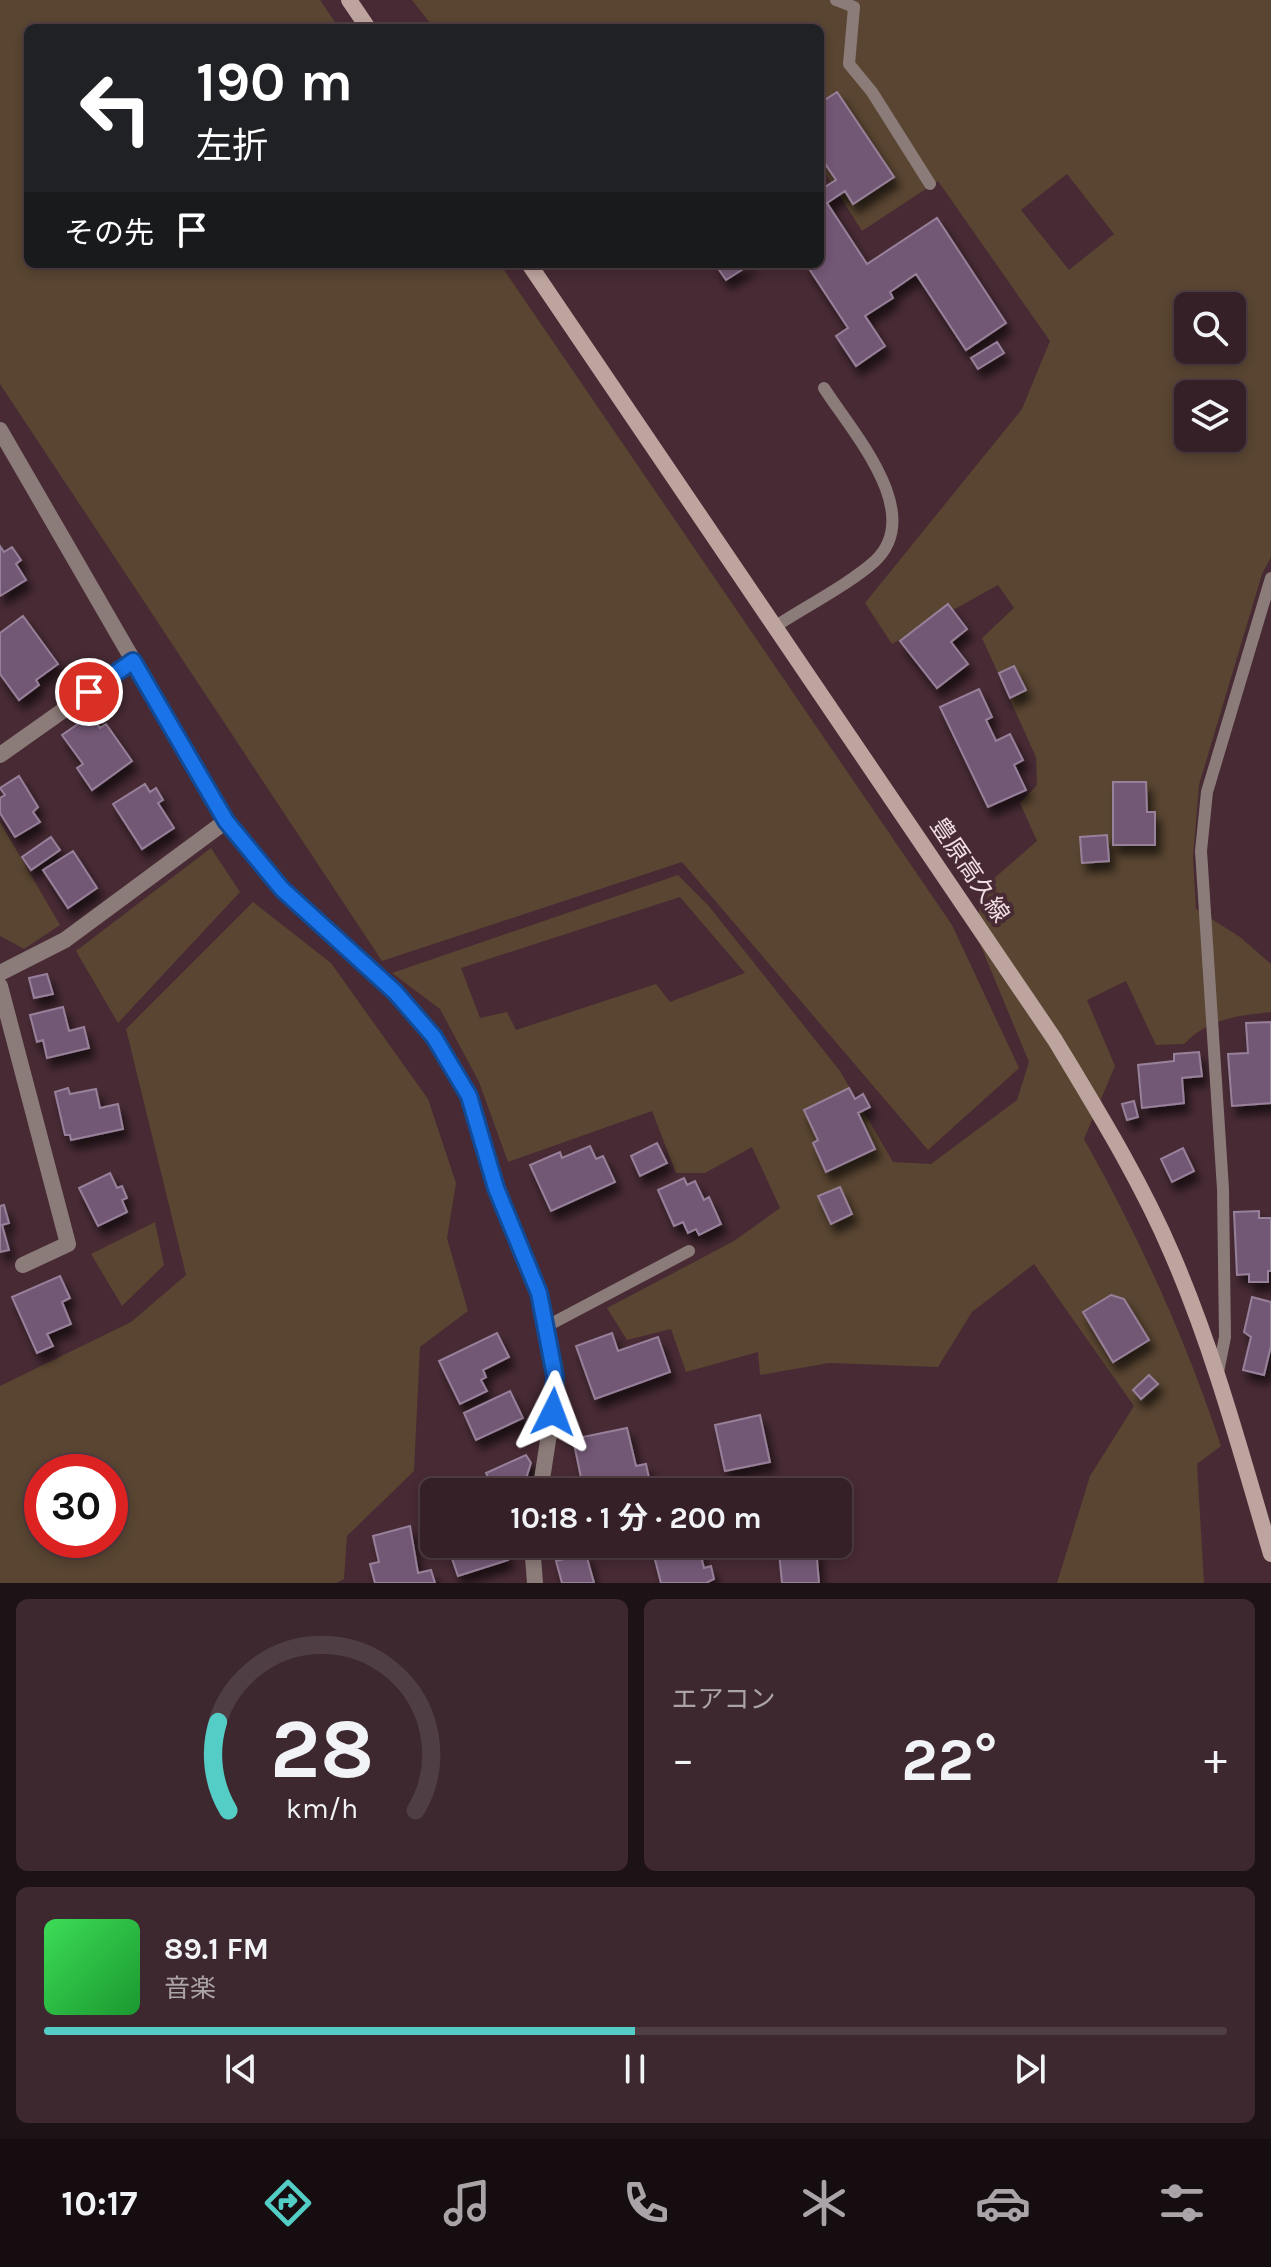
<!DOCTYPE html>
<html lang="ja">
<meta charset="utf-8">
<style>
body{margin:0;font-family:Karla,"Noto Sans JP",sans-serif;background:#3d282f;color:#f1f3f6;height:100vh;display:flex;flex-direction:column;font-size:30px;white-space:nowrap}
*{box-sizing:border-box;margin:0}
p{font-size:26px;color:#aaa3a7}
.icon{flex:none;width:44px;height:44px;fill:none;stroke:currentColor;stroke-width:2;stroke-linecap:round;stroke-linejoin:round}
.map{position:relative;height:1583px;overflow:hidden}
.details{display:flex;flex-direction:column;gap:16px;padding:16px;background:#1d1215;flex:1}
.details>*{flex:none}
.hud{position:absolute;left:24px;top:24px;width:800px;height:244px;border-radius:12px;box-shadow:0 4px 12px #0003,0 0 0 2px #4f3e44;background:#202124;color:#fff;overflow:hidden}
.fabs{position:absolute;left:1174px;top:292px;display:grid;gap:16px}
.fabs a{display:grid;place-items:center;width:72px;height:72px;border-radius:12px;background:#352027;box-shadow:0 4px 12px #0003,0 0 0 2px #4f3e44;font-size:40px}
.speed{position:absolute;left:24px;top:1454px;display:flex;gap:16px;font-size:40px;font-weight:700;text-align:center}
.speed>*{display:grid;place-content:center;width:104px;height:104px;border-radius:50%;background:#352027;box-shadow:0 4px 12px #0003,0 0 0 2px #4f3e44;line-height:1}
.speed .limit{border:12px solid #d22;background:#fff;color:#111}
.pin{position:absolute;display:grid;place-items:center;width:68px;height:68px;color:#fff;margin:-34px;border:4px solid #fff;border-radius:50%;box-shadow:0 2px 8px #0007}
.me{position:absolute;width:88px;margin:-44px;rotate:3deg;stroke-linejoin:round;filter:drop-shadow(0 0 6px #0008)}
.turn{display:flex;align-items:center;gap:28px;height:168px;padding:0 40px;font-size:36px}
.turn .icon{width:104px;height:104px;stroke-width:2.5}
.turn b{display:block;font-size:56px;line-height:68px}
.then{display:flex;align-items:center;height:76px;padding:0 40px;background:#0003;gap:16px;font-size:30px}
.big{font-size:60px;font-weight:700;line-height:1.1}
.details .tile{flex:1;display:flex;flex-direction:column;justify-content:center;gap:12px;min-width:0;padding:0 28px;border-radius:12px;background:#3d282f}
.details .dial{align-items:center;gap:0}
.dial svg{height:208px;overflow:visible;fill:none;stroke:#4f3e44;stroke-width:7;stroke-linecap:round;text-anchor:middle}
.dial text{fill:#f1f3f6;stroke:none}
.song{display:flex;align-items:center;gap:24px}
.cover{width:96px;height:96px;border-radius:12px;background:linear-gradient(135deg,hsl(130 70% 55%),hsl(130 70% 35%))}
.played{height:8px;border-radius:4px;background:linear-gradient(90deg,#54cdc6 50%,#4f3e44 50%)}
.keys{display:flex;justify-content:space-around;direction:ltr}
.heat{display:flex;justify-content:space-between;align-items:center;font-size:44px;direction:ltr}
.details .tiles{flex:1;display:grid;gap:16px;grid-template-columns:1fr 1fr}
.tile:last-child{grid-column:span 2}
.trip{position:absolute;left:420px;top:1478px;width:432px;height:80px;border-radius:12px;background:#352027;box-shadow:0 4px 12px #0003,0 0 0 2px #4f3e44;font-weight:700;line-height:80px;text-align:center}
.tab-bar{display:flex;height:128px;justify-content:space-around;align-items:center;background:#150d10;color:#aaa3a7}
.tab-bar .icon{width:56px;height:56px}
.tab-bar .selected{color:#54cdc6}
.tab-bar b{font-size:36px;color:#f1f3f6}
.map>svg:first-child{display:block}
.green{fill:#594531;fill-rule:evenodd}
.building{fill:#735876;stroke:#978099;stroke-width:2;filter:url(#shadow)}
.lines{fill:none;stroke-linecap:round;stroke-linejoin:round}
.service{stroke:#8c7c79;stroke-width:12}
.minor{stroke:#8c7c79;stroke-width:16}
.secondary{stroke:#bda49f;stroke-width:16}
.route-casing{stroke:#114b97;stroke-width:20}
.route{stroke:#1a73e8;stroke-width:14}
.labels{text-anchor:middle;stroke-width:8;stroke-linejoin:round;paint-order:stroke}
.street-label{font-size:24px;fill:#f1dee3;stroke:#472a34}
</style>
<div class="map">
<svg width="1271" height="1583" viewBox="0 0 1271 1583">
<defs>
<filter id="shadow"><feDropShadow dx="5" dy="9" stdDeviation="4" flood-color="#0009"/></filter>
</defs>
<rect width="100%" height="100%" fill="#472a34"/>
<path class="green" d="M0,0h320l19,28h-311v236h472l452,661 67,143 -91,82 -246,-288 -300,99 -382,-577z
M412,0h859v557l-9,17 -63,211 -6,73 3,51 44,28 31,27v48c-35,4 -61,6 -87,32l-28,1 -30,-64 -39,19 28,66 -31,73c55,98 102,200 137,307l-24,18 7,119h-147l33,-107 44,-70 -100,-142 -62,48 -34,55 -109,-4 -69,12 -2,-23 -72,20 -15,-43 -44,11 -20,-32 127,-67 46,-33 -28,-61 -47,26h-29l-24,-62 -144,51 -29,-80 -39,-73 -48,-36 286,-98 30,30 132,166 53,91 38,2 86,-64 12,-38 -54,-130 9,-45 53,-46 -17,-38 17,-18 -1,-28 -54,-119 32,-30 -16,-23 -106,59 -27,-41 157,-194 28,-68 -112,-160 -76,50 -42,-66v-137h-386zM1067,174l47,60 -45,36 -48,-60zM1188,306h44v44h-44zM1188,394h44v44h-44zM680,897l65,76 -75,29 -14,-18 -140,46 -9,-18 -27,6 -19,-50z
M0,822l60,103 -36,24 -24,-13z
M211,848l29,44 -122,131 -42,-72z
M253,902l78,61 97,136 28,84 -9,55 21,73 -48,36 -6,124 -67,65 -3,43 -8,4h-336v-197l131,-64 55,-47 -60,-246zM110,1472v68h-68v-68z
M155,1222l9,43 -42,41 -31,-52z"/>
<path class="building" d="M837,92l57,85 -41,27 -8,-13 -18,12 40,61 70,-46 69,105 -40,27 -50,-76 -26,18 3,6 -28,18 20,30 -29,20 -20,-30 12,-8 -42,-64h14v-74l16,-10 -16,-24v-53z
M715,264h36l-25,16z
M997,342l7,11 -26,16 -7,-11z
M0,546l4,6 8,-5 9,13 -5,4 10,16 -26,16z
M948,604l19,25 -16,13 17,22 -31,24 -37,-47z
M23,616l35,48 -22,16 3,5 -20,15 -19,-26v-41z
M1014,666l12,24 -16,8 -11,-25z
M979,689l13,28 -6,3 10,21 14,-7 13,26 -9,5 12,25 -38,17 -48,-100z
M91,715l9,13 6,-4 26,37 -40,29 -15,-22 6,-4 -21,-29z
M19,776l19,31 -5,5 7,10 -25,15 -15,-24v-15l5,-3 -5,-7z
M1113,782h33l1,30h8v33h-42z
M145,784l5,8 6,-4 7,12 -5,3 16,25 -32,21 -29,-45z
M1107,835l2,26 -27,2 -2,-26z
M51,837l9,13 -29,20 -9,-13z
M73,851l24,37 -29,20 -25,-38z
M47,974l6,20 -19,4 -5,-20z
M63,1007l6,24 15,-4 5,21 -42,10 -4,-18 -6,2 -7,-27z
M1271,1022v81l-39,3 -4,-52 20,-1 -2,-30z
M1199,1052l3,24 -20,2 2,25 -42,5 -4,-43 36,-4v-7z
M68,1088l2,6 26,-5 4,19 18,-4 5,25 -52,11 -1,-5h-5l-10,-43z
M849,1088l6,11 8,-5 7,13 -12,6 17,36 -49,23 -13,-29 5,-3 -14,-30z
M1134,1101l4,16 -11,3 -5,-16z
M657,1143l10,20 -27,13 -9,-20z
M590,1146l6,13 7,-3 12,26 -64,29 -21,-46 30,-13 2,6z
M1183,1148l11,23 -22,11 -11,-23z
M110,1173l7,15 5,-2 5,12 -5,2 5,12 -29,14 -19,-38z
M684,1178l3,7 8,-4 9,19 5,-3 12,27 -22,11 -3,-6 -8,4 -5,-11 -9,4 -16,-36z
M840,1187l12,27 -21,10 -13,-28z
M4,1205l5,18 -7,2 7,25 -9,2v-46z
M1259,1211v7h12v53h-3v11h-19v-8l-12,1 -3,-63z
M60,1276l10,22 -8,4 9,22 -24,10 6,12 -16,7 -25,-56z
M1111,1295l13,4 25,41 -36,22 -30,-50z
M1252,1297l19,5v44l-7,29 -21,-5 8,-33 -7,-5z
M497,1333l12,24 -26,13 3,7 -5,3 6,11 -27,13 -21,-43z
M612,1333l6,18 40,-14 12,35 -75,27 -19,-53z
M1149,1375l9,9 -17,15 -8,-9z
M510,1391l13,27 -47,22 -12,-27z
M760,1415l10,47 -45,9 -10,-46z
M627,1428l9,38 10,-2 6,28h-68l-11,-53z
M526,1455l5,8 -9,28 -28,1 -8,-19z
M483,1481l3,11h-37z
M410,1526l8,47 13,-3 4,13h-60l-5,-19 9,-2 -6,-26z
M447,1544h56l5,16 -50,16z
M651,1544h47l6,24 7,-2 3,13 -8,4h-45z
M816,1548l3,35h-37l-3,-31z
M586,1554l8,29h-32l-6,-22z"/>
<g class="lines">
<path class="service" d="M836,0l18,7 -5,57 23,28 58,92
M776,626c29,-19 75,-43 99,-65 51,-48 -23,-129 -51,-173
M547,1326l142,-75
M1218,1372l7,-35 -2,-148 -22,-338 6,-59 64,-214"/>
<path class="minor" d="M0,430l226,391 56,68 113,103 39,45 35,59 27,92 43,105 8,33 9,63 -16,103
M0,755l133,-94
M0,973l65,-33 161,-119
M0,986l68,258 -45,21
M532,1544l3,39"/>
<path class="secondary" d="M349,0l19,28
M529,264l526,776c42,70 85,139 117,214 42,97 69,199 99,300"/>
</g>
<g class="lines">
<defs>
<path id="route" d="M89,692l44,-31 93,160 56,68 113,103 39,45 35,59 27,92 43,105 16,83 -2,36"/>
</defs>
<use href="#route" class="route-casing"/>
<use href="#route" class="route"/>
</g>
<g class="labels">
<g class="street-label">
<text transform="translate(970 870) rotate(56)" y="8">豊原高久線</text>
</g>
</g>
</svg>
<div class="fabs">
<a><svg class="icon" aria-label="search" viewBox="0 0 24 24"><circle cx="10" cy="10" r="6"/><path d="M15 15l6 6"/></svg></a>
<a><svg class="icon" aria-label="layers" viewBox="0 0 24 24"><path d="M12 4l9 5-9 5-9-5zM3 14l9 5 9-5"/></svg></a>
</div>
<div class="speed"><div class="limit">30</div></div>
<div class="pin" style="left:89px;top:692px;background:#d93025"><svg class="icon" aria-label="arrive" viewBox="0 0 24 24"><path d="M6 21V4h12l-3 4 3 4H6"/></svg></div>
<svg class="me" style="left:553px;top:1412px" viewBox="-20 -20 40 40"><path d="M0-17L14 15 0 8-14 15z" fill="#1a73e8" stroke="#fff" stroke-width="4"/></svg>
<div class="trip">10:18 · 1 分 · 200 m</div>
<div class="hud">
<div class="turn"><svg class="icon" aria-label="left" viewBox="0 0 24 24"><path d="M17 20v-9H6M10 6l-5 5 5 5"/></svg><div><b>190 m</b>左折</div></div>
<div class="then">その先<svg class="icon" aria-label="arrive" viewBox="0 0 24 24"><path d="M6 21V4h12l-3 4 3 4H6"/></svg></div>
</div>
</div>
<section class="details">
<div class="tiles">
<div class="tile dial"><svg viewBox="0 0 100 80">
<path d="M14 69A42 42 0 1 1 86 69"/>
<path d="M14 69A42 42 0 0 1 10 35" stroke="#54cdc6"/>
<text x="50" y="56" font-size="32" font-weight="700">28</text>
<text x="50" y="72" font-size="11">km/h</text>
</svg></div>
<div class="tile"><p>エアコン</p>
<div class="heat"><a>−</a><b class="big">22°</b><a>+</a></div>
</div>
<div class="tile">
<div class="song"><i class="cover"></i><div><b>89.1 FM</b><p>音楽</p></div></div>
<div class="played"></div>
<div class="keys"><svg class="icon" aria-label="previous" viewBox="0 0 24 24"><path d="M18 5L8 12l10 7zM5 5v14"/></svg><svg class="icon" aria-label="pause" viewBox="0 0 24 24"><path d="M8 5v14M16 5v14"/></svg><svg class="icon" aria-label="next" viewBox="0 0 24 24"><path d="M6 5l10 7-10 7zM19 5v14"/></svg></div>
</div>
</div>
</section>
<nav class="tab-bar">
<b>10:17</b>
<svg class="icon selected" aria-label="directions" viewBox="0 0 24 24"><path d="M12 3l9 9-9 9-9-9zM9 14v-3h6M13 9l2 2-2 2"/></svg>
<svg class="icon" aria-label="music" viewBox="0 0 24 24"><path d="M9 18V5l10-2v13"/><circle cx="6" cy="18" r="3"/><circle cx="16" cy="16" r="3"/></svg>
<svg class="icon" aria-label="phone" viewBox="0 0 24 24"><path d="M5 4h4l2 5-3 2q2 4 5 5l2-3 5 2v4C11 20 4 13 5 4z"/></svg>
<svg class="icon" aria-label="climate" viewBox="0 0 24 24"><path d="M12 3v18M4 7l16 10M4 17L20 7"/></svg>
<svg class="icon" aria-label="car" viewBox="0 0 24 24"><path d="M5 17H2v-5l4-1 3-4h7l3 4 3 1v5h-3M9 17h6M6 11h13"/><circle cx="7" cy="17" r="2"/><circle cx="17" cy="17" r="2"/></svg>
<svg class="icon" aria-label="filters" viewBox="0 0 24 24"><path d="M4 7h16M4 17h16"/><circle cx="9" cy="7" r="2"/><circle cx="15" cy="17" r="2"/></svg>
</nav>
